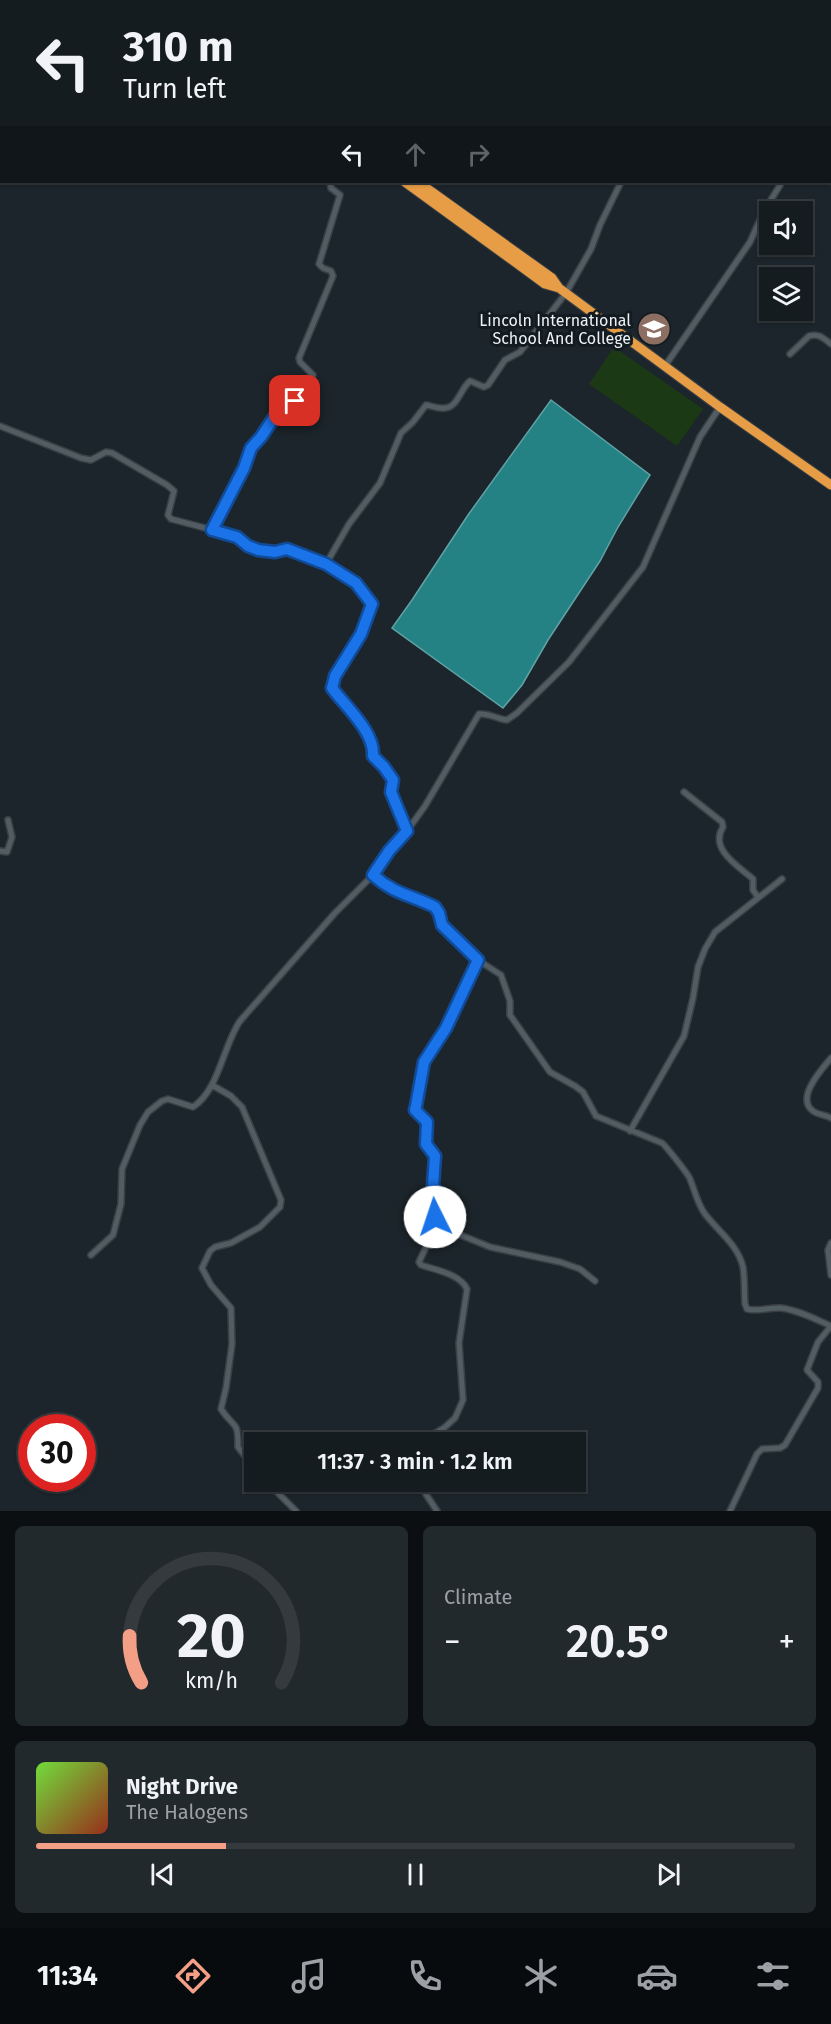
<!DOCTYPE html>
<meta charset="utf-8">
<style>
body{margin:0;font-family:"Fira Sans",sans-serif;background:#22292d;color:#f1f3f6;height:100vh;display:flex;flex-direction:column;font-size:22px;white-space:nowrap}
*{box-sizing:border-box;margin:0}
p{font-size:20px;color:#9da1a5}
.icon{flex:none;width:33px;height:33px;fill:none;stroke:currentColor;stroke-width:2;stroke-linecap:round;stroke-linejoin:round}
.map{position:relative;height:1511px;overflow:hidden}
.panel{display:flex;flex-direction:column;gap:15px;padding:15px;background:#0c0f12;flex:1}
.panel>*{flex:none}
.guide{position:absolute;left:0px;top:0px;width:831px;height:183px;box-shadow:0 2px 4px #0004,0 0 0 2px #343a3e;background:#151c20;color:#f1f3f6;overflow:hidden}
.buttons{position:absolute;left:759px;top:201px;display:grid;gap:12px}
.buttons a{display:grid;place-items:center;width:54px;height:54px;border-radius:0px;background:#151c20;box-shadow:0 2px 4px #0004,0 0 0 2px #343a3e;font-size:30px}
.speed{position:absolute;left:18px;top:1414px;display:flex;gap:12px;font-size:30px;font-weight:700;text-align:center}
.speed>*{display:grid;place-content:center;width:78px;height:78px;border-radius:50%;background:#151c20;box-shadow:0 2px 4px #0004,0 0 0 2px #343a3e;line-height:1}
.speed .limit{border:9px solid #d22;background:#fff;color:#111}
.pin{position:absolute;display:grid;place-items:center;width:51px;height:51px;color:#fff;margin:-26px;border-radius:12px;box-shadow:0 3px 9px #0006}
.me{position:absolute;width:66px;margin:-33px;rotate:356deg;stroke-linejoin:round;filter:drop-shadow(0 0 4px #0008)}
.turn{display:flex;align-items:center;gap:21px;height:126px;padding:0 24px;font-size:27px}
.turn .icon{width:78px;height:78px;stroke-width:2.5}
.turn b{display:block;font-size:42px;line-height:51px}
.lanes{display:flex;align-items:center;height:57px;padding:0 24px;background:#0003;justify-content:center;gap:30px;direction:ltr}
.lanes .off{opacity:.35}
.big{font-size:45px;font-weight:600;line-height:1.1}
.panel .card{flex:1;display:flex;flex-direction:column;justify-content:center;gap:9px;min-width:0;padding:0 21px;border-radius:9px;background:#22292d}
.panel .dial{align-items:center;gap:0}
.dial svg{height:156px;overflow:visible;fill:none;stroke:#343a3e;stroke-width:7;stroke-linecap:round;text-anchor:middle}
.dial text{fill:#f1f3f6;stroke:none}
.song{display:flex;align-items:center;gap:18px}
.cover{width:72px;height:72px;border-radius:9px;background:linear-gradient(135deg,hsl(100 70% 55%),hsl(10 70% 35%))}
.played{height:6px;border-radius:3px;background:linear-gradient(90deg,#f39f85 25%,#343a3e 25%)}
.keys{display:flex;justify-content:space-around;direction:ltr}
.heat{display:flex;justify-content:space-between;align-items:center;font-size:33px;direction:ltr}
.panel .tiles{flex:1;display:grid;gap:15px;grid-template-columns:1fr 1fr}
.card:last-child{grid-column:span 2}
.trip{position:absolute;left:244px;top:1432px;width:342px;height:60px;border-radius:0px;background:#151c20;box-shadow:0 2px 4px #0004,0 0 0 2px #343a3e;font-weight:600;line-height:60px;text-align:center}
.tab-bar{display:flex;height:96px;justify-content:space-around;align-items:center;background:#080b0d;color:#9da1a5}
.tab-bar .icon{width:42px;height:42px}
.tab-bar .selected{color:#f39f85}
.tab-bar b{font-size:27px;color:#f1f3f6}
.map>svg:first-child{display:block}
.green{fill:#1b3915}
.water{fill:#248184;stroke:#60a3a6;stroke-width:1.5}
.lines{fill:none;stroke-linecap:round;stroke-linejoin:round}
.street-casing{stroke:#384045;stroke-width:8}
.highway-casing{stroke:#384045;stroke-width:11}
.street{stroke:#525c63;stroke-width:5}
.highway{stroke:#e79c46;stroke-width:9}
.route-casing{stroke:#114b97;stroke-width:15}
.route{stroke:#1a73e8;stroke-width:10}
.labels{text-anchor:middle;stroke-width:6;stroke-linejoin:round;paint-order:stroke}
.poi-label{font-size:16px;fill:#ebf1f5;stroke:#131b21;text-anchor:end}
</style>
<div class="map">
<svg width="831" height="1511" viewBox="0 0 831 1511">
<rect width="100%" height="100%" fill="#1c252b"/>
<path class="green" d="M614,347l89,62 -26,37 -88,-62z"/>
<path class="water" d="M551,400l99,75 -32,52 -18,34 -52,79 -26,45 -19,23 -111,-80 20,-28 56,-85z"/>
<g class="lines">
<defs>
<path id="street" d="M726,2v-2
M830,108l1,-2
M790,354l19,-18c10,-3 14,2 22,8
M665,366l85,-124 14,-31 18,-29
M0,426l81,32 10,2 15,-8 6,1 55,32 7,6 -6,24 3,4 57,15 9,3 11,9 10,4 17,2 12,-3 39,15 30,19 16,21 -11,31 -26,41 -3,12c13,18 43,44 41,68l11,11 9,13 -2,12 16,39
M212,530l33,-62 6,-20 10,-11 16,-24 18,-12 9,-10 9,-16 -13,-13 -1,-4 34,-82 -2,-5 -8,-3 -4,-4 21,-69 -9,-7 -1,-6
M326,564l23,-40 31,-41 21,-50 12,-11 13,-17c6,1 13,4 19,3 12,0 16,-20 25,-27l14,6 4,-2 17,-25 15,-8 46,-59 25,-44 9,-24 21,-43
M684,792l38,30 1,5c-14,22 15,39 30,52v11l5,7
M0,851l7,1 5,-15 -4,-17
M373,875c21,19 38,20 62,32 5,7 4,16 10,22l33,31 23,15 9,26v14l40,57 25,14 8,6 13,24 66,27c3,2 27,32 28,36 5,12 7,24 15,35 13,17 33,31 38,53 2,12 1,26 2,37l2,5c10,3 23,-2 34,-1 17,2 34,11 50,18
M831,1058c-9,11 -36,40 -18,53 5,4 13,4 18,7
M212,1085l19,11 11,11 39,93 -1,7 -20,20 -29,16 -16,4 -5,4 -8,17 9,17 20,23 1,36 -6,44 -5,21c14,21 17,10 17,38l17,22
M630,1131l54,-95 9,-38 5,-31 7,-18 10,-17 67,-53
M434,1230l24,4 32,13 70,15 20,7 15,12
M831,1243l-3,7 3,25
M91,1255l22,-20 8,-31 1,-35 18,-44 8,-13 14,-11 6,-2 25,8c26,-17 30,-61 47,-86l95,-108 38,-38 16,-24 18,-20 18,-25 54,-92c10,-1 18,5 28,6l10,-7 52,-51 74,-95 57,-130 20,-30
M419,1443l25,-15 11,-10 8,-18 -4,-57 8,-54c-7,-15 -31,-19 -46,-24l-2,-3 15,-32 4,-32 -5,-13 2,-29 -9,-12 1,-22 -12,-12 1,-4 8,-44 21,-35 33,-67
M267,1482l29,29
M418,1482l19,29
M730,1511l27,-57 5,-5 18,-1 5,-3 33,-57v-6l-11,-12 11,-28 13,-16"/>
<path id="highway" d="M194,0l2,2
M205,0l2,2
M14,2l1,-2
M30,2l2,-2
M47,2l1,-2
M0,17l2,-1
M0,32l2,-1
M0,47l2,-1
M405,182l140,102 14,4
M418,182l134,96 7,10 161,119 111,78"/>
</defs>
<use href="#street" class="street-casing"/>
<use href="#highway" class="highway-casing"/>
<use href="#street" class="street"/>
<use href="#highway" class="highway"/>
</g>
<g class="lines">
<defs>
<path id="route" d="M295,401l-18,12 -16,24 -10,11 -7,20 -32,62 25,7 11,9 10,4 17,2 12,-3 39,15 30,19 16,21 -11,30 -26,42 -3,12c13,18 43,44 41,68l11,11 9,13 -2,12 16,39 -18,20 -16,24c21,19 38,20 62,32l4,6 3,12 36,35 -32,68 -22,34 -8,44 -1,4 12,12 -1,22 9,12 -2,29 5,13 -3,19"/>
</defs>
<use href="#route" class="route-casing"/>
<use href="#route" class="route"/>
</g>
<defs>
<symbol id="university-disc" viewBox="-11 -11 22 22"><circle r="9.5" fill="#8d6e63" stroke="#131b21"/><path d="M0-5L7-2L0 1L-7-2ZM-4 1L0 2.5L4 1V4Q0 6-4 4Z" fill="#fff"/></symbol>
</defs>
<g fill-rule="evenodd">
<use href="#university-disc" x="635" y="310" width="38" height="38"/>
</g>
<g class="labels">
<g class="poi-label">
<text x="631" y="326">Lincoln International<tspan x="631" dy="18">School And College</tspan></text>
</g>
</g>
</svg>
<div class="buttons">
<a><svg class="icon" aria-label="sound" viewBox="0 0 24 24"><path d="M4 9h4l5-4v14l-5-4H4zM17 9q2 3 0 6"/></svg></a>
<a><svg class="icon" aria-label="layers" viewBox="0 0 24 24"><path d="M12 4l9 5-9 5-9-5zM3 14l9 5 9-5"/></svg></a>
</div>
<div class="speed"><div class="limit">30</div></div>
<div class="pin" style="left:295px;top:401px;background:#d93025"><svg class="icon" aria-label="arrive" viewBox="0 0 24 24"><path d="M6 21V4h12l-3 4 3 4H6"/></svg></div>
<svg class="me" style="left:435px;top:1217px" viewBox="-20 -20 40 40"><circle r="19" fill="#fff"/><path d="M0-13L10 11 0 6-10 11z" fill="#1a73e8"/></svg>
<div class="trip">11:37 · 3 min · 1.2 km</div>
<div class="guide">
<div class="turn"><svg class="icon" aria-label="left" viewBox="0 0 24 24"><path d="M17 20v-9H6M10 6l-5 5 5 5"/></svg><div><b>310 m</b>Turn left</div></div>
<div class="lanes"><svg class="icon" aria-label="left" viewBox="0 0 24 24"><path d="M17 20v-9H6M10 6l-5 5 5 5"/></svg><svg class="icon off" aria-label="ahead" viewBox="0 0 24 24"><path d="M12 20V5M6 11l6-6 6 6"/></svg><svg class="icon off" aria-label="right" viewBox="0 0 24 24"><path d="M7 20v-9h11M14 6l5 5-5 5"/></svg></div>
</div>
</div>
<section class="panel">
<div class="tiles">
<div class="card dial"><svg viewBox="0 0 100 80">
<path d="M14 69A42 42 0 1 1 86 69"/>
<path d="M14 69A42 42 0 0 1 8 45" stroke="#f39f85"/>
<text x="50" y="56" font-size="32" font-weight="700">20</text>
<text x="50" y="72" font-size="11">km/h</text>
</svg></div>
<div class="card"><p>Climate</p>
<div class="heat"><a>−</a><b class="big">20.5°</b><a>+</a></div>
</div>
<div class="card">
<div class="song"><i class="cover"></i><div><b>Night Drive</b><p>The Halogens</p></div></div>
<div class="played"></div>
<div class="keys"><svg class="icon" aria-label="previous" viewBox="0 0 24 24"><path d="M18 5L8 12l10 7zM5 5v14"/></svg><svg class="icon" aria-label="pause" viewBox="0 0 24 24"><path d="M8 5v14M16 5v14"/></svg><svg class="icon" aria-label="next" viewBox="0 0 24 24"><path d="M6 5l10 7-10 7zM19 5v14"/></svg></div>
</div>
</div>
</section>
<nav class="tab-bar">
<b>11:34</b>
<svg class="icon selected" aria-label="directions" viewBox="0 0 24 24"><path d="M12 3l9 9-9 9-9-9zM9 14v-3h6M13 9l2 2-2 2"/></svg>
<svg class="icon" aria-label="music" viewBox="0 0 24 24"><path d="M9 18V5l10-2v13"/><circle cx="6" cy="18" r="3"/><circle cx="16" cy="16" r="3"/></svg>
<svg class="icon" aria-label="phone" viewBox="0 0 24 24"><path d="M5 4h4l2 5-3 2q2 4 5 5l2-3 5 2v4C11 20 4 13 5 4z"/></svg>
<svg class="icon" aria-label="climate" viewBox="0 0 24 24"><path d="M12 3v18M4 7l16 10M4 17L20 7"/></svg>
<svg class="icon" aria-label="car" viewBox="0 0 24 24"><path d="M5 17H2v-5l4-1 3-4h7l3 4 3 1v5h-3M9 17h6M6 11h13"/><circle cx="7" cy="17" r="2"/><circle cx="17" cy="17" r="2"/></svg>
<svg class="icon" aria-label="filters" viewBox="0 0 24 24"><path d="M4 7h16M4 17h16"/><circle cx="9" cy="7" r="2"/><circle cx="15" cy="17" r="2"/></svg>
</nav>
